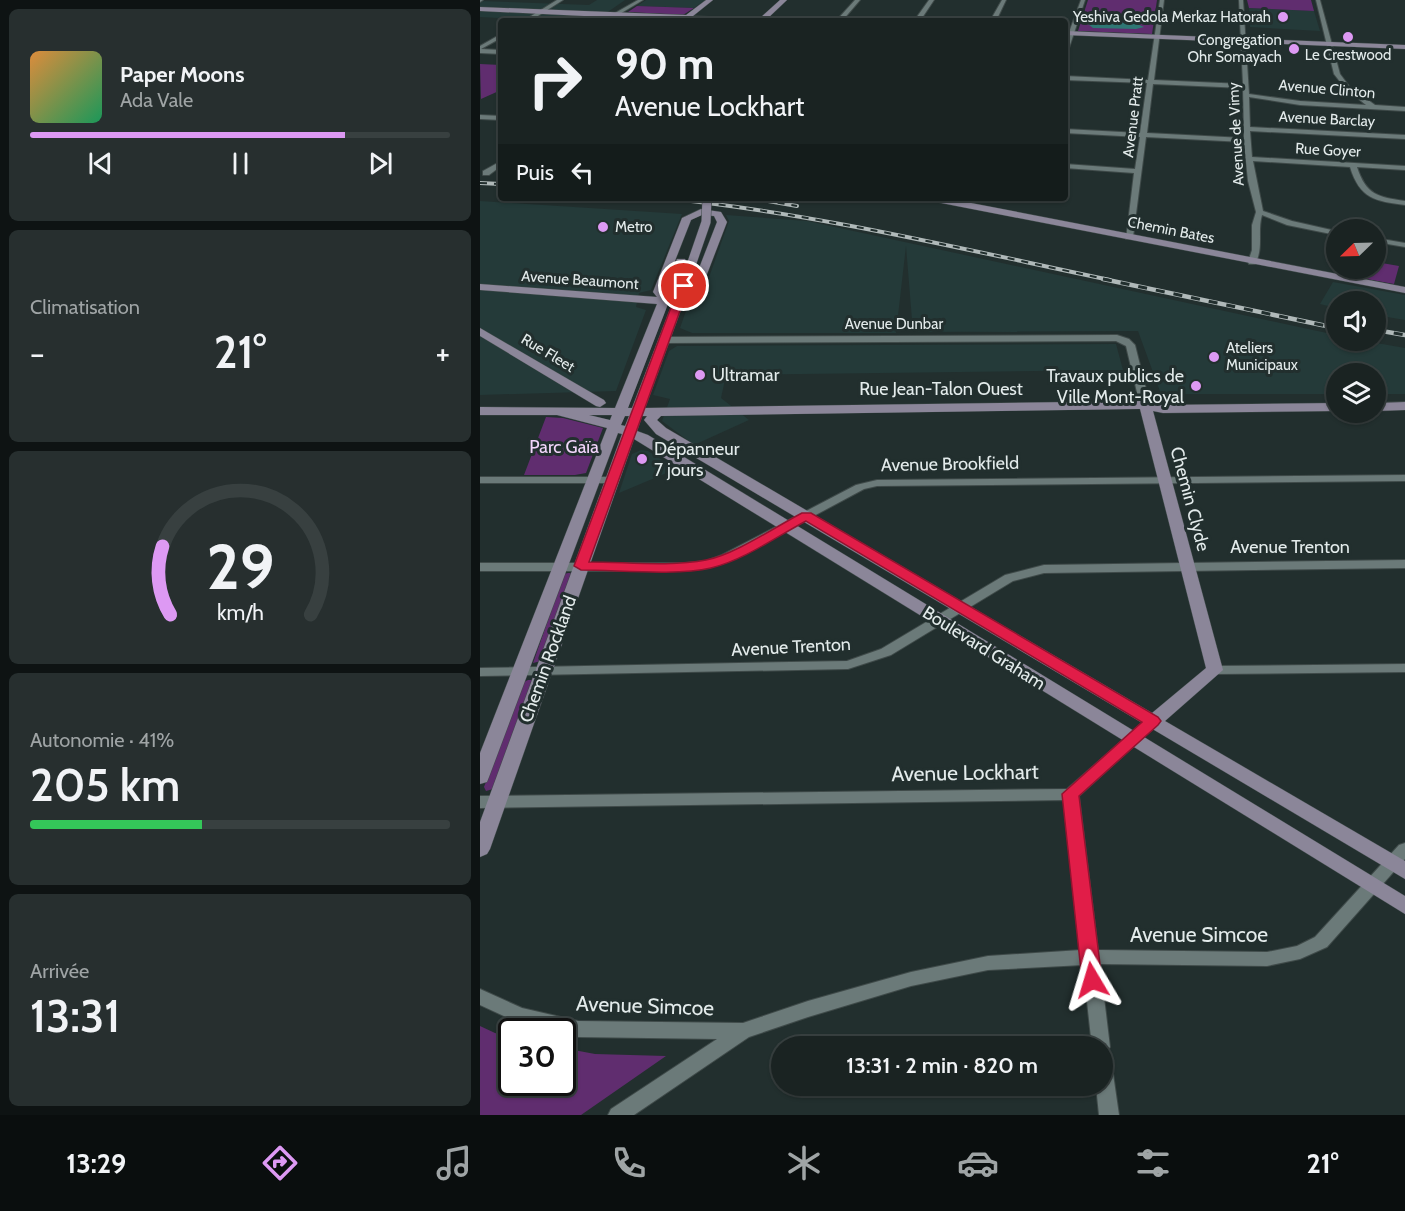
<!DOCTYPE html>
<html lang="fr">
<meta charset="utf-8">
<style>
body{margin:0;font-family:Cabin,sans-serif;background:#272f2f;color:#f1f3f6;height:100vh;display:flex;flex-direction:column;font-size:22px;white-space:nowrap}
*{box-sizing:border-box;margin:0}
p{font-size:20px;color:#9fa4a5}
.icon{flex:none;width:33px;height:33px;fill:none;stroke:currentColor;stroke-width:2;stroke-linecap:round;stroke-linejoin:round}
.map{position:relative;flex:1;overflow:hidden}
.panel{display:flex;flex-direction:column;gap:9px;padding:9px;background:#0e1313;width:480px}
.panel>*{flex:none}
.banner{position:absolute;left:18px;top:18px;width:570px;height:183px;border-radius:6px;box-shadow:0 2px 4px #0004,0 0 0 2px #384040;background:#1a2322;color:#f1f3f6;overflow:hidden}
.needle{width:39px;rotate:247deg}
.buttons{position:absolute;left:846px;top:219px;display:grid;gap:12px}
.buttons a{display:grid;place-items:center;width:60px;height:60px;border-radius:50%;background:#1a2322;box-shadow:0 2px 4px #0004,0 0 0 2px #384040;font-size:30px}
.speed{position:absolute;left:18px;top:1018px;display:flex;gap:12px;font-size:30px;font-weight:700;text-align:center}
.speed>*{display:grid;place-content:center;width:78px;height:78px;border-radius:50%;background:#1a2322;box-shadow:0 2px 4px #0004,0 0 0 2px #384040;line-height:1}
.speed .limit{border:3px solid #111;border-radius:9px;background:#fff;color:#111}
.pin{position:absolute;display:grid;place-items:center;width:51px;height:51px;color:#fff;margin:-26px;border:3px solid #fff;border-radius:50%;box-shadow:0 2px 6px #0007}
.me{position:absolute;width:66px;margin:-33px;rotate:353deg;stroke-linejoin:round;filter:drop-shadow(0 0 4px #0008)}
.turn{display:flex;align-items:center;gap:21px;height:126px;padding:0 18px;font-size:27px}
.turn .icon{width:78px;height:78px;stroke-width:2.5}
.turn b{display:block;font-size:42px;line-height:51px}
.then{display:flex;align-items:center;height:57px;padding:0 18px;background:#0003;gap:12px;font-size:22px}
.big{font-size:45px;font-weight:600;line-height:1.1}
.panel .card{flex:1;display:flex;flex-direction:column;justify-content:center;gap:9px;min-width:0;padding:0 21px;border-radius:9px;background:#272f2f}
.panel .dial{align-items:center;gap:0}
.dial svg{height:156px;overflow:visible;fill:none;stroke:#384040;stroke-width:7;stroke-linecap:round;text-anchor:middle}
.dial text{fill:#f1f3f6;stroke:none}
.song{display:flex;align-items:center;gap:18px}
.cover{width:72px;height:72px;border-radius:9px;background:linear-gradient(135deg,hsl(30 70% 55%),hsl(150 70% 35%))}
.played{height:6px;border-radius:3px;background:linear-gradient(90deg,#dd99f3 75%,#384040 75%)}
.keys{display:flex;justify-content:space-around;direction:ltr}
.heat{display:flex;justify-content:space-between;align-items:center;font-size:33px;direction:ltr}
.charge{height:9px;border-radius:4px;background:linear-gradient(90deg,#34c759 41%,#384040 0)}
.trip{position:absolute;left:291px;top:1036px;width:342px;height:60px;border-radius:30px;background:#1a2322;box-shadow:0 2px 4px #0004,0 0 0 2px #384040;font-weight:600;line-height:60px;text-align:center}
.dock{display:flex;height:96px;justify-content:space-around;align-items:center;background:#0a0e0e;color:#9fa4a5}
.dock .icon{width:42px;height:42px}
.dock .active{color:#dd99f3}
.dock b{font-size:27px;color:#f1f3f6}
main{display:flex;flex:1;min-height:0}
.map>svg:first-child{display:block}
.built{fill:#243a39}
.green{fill:#602d6f}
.water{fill:#2f7774}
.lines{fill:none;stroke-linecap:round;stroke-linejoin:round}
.street-casing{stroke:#3f4a49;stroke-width:2}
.secondary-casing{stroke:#3f4a49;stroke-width:1}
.street{fill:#6b7a79;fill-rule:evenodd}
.secondary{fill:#8b8699;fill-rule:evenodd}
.rail-far1-casing{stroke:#b0b9b9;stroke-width:4}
.rail-casing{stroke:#b0b9b9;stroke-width:4.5}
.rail-far1{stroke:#222f2e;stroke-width:2;stroke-dasharray:7;stroke-linecap:butt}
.rail{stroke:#222f2e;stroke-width:3;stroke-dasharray:9;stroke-linecap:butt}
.secondary-bridge-far1-casing{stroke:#3f4a49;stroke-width:10;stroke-linecap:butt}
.secondary-bridge-casing{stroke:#3f4a49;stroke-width:14;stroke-linecap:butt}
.secondary-bridge-far1{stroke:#8b8699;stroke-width:9}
.secondary-bridge{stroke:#8b8699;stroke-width:12}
.route{fill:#e11d48;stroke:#92132f;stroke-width:1.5}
.poi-dot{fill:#dd99f3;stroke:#222f2e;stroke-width:2}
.labels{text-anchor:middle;stroke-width:6;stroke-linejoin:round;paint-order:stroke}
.far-poi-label{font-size:15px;fill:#e3ebeb;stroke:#222f2e;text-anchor:end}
.far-street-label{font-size:15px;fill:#e3ebeb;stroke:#222f2e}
.poi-label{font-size:18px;fill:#e3ebeb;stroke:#222f2e;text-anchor:start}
.street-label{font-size:18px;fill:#e3ebeb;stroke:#222f2e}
.park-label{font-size:18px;fill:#f2d5fb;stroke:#222f2e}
.near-street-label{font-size:21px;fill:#e3ebeb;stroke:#222f2e}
</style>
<main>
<section class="panel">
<div class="card">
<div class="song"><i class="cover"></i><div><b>Paper Moons</b><p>Ada Vale</p></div></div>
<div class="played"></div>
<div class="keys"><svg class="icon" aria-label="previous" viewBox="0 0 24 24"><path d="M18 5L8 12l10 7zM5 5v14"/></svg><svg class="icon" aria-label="pause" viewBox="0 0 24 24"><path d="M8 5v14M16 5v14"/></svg><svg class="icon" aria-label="next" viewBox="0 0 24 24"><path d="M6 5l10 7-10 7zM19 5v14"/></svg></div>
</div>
<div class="card"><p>Climatisation</p>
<div class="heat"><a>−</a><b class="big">21°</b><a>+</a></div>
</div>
<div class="card dial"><svg viewBox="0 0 100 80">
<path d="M14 69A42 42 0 1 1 86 69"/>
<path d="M14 69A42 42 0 0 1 10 34" stroke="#dd99f3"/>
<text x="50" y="56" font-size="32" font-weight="700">29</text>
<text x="50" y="72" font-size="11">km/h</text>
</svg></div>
<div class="card"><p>Autonomie · 41%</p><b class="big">205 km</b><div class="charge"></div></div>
<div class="card"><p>Arrivée</p><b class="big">13:31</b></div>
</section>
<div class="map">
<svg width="925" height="1115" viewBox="0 0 925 1115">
<rect width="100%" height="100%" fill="#222f2e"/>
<path class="built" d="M117,0h28l-23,16 77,4 -112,1 -87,-4v-16l109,4z
M166,0h59l-11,8 -57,-2z
M769,8l65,3 6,20 -70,-4z
M0,201l202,13 -31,76 -12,3 -3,14 10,3 -30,81 -136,4z
M246,215l81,6 529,114v5l29,1 40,7v46h-29v-20h-40v20h-175l-23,-63 -225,1 -7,-86 -10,87h-204l-12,-5 6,-17 16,-14 27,-76z
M853,282l72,13v25l-29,-5v-13h-40v6l-16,-4z
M636,344l7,26 -397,5 -5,23 28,22 -55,25 -32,-24 8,-22 -17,-4 16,-44 8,-5z
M161,450l7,1 28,18 -57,24 13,-39z"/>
<path class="green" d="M608,0h69l-5,34 -74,-3z
M767,0h64l3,11 -65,-3z
M157,6l57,2 -11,7 -55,-3z
M0,64l21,1v25l-20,9z
M896,262l23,4 -5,18 -44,-8 4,-7 22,-1z
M66,417l17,1 40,10 -17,45 -11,2h-51z
M88,573h3l-30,88 -8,2 31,-89z
M48,680h4l-39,109 -7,2 -2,-4 40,-105z
M0,1026l15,7 16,4 1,46h50l1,-35 32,6 71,2 -85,59h-101z"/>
<path class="water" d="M613,21l42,2 9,4 -8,2 -43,-1 -5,-4z"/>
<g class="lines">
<defs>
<path id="street" d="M0,0h3l-3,2z
M77,0h6l-33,21h-7z
M158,0h5l-35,21h-7z
M375,0h5l-18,21h-6z
M449,0h5l-14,21h-6z
M522,0h4l-10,21h-6z
M601,0h4l-17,51 -3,2v-10z
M680,0h4l-10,80 89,4 -4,-84h4l6,94 51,7 66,4 -21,-17 -11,-14 -18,-74h4l20,74 9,12 26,19 30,2v4l-105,-6 -51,-8 1,30 155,8v4l-155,-8 2,26 153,9v4l-48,-3c9,28 21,30 48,34v4c-30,-4 -45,-6 -55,-38l-97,-6 10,50 29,10 44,10v4l-49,-10 -25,-10c-5,17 2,33 -7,49h-6l-1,-2 4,-12v-25l4,-13 -8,-31 -4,-39 -98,-5 -13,100 -7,2 8,-66 -69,-5v-4l70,5 5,-32 -75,-4v-4l75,4 7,-50 -82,-3v-4l83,4zM673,84l90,4 1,50 -97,-5z
M21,34v4l-20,11 20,1v4l-21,-1v-7z
M0,115l21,1v4l-21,-1z
M21,161v5l-12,9h-6v-4z
M896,238l29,5v4l-29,-5z
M637,335l12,4 6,6 15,60 -1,2h-8l-1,-2 -14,-59 -10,-5 -452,2 -5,-3 5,-3z
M925,475v6l-528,5 -13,3 -134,72 -22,7 -23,3h-205v-8h205l21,-2 16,-6 134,-70 21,-5z
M0,477h132l6,3 -6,3h-132z
M925,560v8l-361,5 -31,8 -122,74 -43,14 -368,7v-8l367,-7 34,-12 124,-74 39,-10z
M925,664v8l-190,2 -5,-1 -2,-3 2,-3 5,-1z
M673,716l5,2 2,3 -2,3 -79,72 19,154 169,2 30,-6 18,-9 84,-92 6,-2v16l-78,88 -27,12 -33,7 -167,-2 10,83 -4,6 5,7 8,55h-20l-3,-29h6v-39h-10l-9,-82 -95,5 -77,16 -103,31 -59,20 -115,78h-26l3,-6 106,-70 -139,-2 -59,-14 -39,-18v-16l42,19 56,13 165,2 65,-22 103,-29 77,-16 93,-6 -17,-150 -584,8v-12l587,-7 81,-71z"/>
<path id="secondary" d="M226,0h7l-20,16 67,2 20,-18h7l-20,19 14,2h-96l-205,-10v-4l206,8z
M585,31l340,14v4l-340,-14z
M446,198h19l460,89v6l-474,-92z
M221,209l20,3 6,10 -28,73 -5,5 -11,4 -38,104 500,-7 18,4 173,-2v8l-173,2 -10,-2 70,259 -58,51 240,140v18l-749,-445 -12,-14 3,-4h-5l-5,15 11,4 757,461v18l-771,-475 -144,410 -3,5 -7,3v-35l142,-388 -4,-1 -129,344 -2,5 -7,2v-31l127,-325 -50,-13h-77v-8l135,1 42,-104 -177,-14v-6l177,13 -4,-5 29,-74zM222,215l12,1 3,6 -28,72 -3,2 3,-10 -5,-3 -5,3 -5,12h-3l15,-37 -1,-2h-8l-6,12 20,-51zM188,304h4l-40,104h-4zM660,409l66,259 -54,45 -486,-285 -9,-8 4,-4zM109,415h23l-2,5zM145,416h4l-4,10 -4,-1z
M0,328l124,72 2,3 -6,4 -4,-1 -116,-70z
M925,402v8l-29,1v-8z"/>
</defs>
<use href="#street" class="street-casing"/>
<use href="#secondary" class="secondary-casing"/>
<use href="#street" class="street"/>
<use href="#secondary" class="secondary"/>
<defs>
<path id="rail-far1" d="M0,183l21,1
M183,198c151,15 299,51 447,82
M270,198l47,8"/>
<path id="rail" d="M623,279l233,49
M896,330l29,5"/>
</defs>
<use href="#rail-far1" class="rail-far1-casing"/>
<use href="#rail" class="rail-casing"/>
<use href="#rail-far1" class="rail-far1"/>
<use href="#rail" class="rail"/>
<defs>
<path id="secondary-bridge-far1" d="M206,280l20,-58 1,-24"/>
<path id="secondary-bridge" d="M204,286l2,-7"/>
</defs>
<use href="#secondary-bridge-far1" class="secondary-bridge-far1-casing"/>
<use href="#secondary-bridge" class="secondary-bridge-casing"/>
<use href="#secondary-bridge-far1" class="secondary-bridge-far1"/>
<use href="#secondary-bridge" class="secondary-bridge"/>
</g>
<path class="route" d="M204,283l5,3 -100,276c37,0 81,5 117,-2 28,-5 69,-33 96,-47h9l347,204 3,4 -3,4 -79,71 23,184 -3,6 -7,2 -7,-2 -3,-6 -20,-186 80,-72 -336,-201c-30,16 -62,39 -95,47 -36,8 -93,2 -130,2l-7,-4 105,-280z"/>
<g class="poi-dot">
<circle cx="803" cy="17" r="6"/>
<circle cx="868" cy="37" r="6"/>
<circle cx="814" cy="49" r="6"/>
<circle cx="123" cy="227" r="6"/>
<circle cx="734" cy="357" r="6"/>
<circle cx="220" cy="375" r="6"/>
<circle cx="716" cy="386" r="6"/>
<circle cx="162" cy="459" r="6"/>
</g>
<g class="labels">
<g class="far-poi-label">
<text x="791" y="22">Yeshiva Gedola Merkaz Hatorah</text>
<text x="802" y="45">Congregation<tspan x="802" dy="17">Ohr Somayach</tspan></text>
<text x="868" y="60" text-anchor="middle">Le Crestwood</text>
<text x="135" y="232" text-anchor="start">Metro</text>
<text x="746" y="353" text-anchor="start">Ateliers<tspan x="746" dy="17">Municipaux</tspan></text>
</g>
<g class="far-street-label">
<text transform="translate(847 89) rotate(5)" y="5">Avenue Clinton</text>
<text transform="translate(653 117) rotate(-83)" y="5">Avenue Pratt</text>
<text transform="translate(847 119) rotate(3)" y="5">Avenue Barclay</text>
<text transform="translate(756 134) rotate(-93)" y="5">Avenue de Vimy</text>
<text transform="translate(848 150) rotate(3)" y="5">Rue Goyer</text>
<text transform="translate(691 230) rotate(11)" y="5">Chemin Bates</text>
<text transform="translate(100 280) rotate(4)" y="5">Avenue Beaumont</text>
<text x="414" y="329">Avenue Dunbar</text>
<text transform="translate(68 353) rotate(31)" y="5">Rue Fleet</text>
</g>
<g class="poi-label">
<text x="232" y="381">Ultramar</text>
<text x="704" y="382" text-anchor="end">Travaux publics de<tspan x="704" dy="21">Ville Mont-Royal</tspan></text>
<text x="174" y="455">Dépanneur<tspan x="174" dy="21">7 jours</tspan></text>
</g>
<g class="street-label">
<text x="461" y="395">Rue Jean-Talon Ouest</text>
<text transform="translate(470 464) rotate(-1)" y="6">Avenue Brookfield</text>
<text transform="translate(710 499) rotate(75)" y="6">Chemin Clyde</text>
<text x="810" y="553">Avenue Trenton</text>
<text transform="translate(311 647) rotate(-3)" y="6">Avenue Trenton</text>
<text transform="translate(504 648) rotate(32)" y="6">Boulevard Graham</text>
<text transform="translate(68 659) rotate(-70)" y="6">Chemin Rockland</text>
</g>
<g class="park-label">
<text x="84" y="453">Parc Gaïa</text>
</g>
<g class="near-street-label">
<text transform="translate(485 773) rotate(-1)" y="7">Avenue Lockhart</text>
<text x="719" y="942">Avenue Simcoe</text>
<text transform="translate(165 1006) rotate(2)" y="7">Avenue Simcoe</text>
</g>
</g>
</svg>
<div class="buttons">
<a><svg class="needle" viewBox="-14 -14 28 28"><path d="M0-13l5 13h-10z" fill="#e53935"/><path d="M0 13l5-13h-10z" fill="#9fa4a5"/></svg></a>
<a><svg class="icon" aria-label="sound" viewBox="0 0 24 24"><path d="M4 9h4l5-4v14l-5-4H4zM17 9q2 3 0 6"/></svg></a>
<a><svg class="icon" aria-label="layers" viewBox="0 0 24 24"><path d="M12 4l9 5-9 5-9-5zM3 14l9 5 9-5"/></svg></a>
</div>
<div class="speed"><div class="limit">30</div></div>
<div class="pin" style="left:204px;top:286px;background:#d93025"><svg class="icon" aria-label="arrive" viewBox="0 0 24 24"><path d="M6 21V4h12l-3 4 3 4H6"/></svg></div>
<svg class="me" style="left:612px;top:980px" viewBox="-20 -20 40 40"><path d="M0-17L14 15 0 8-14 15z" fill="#e11d48" stroke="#fff" stroke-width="4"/></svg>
<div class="trip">13:31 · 2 min · 820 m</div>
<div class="banner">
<div class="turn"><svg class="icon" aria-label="right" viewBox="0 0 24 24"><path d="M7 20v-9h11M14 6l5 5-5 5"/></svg><div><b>90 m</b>Avenue Lockhart</div></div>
<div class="then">Puis<svg class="icon" aria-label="left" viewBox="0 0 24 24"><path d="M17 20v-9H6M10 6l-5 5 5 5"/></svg></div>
</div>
</div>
</main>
<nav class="dock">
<b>13:29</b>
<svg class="icon active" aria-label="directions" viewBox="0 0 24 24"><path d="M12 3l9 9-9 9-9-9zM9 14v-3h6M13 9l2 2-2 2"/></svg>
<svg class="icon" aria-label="music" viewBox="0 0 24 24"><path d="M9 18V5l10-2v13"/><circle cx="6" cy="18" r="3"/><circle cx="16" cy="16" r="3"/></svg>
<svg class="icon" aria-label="phone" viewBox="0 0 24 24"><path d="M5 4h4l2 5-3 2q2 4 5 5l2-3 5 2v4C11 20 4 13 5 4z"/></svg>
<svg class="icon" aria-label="climate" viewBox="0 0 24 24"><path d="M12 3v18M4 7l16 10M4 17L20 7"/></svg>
<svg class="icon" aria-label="car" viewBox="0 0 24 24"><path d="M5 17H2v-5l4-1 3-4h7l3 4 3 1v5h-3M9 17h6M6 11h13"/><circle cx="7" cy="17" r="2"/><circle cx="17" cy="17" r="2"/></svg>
<svg class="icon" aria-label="filters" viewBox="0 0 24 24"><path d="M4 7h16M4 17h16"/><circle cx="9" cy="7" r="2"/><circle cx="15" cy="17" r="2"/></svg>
<b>21°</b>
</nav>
